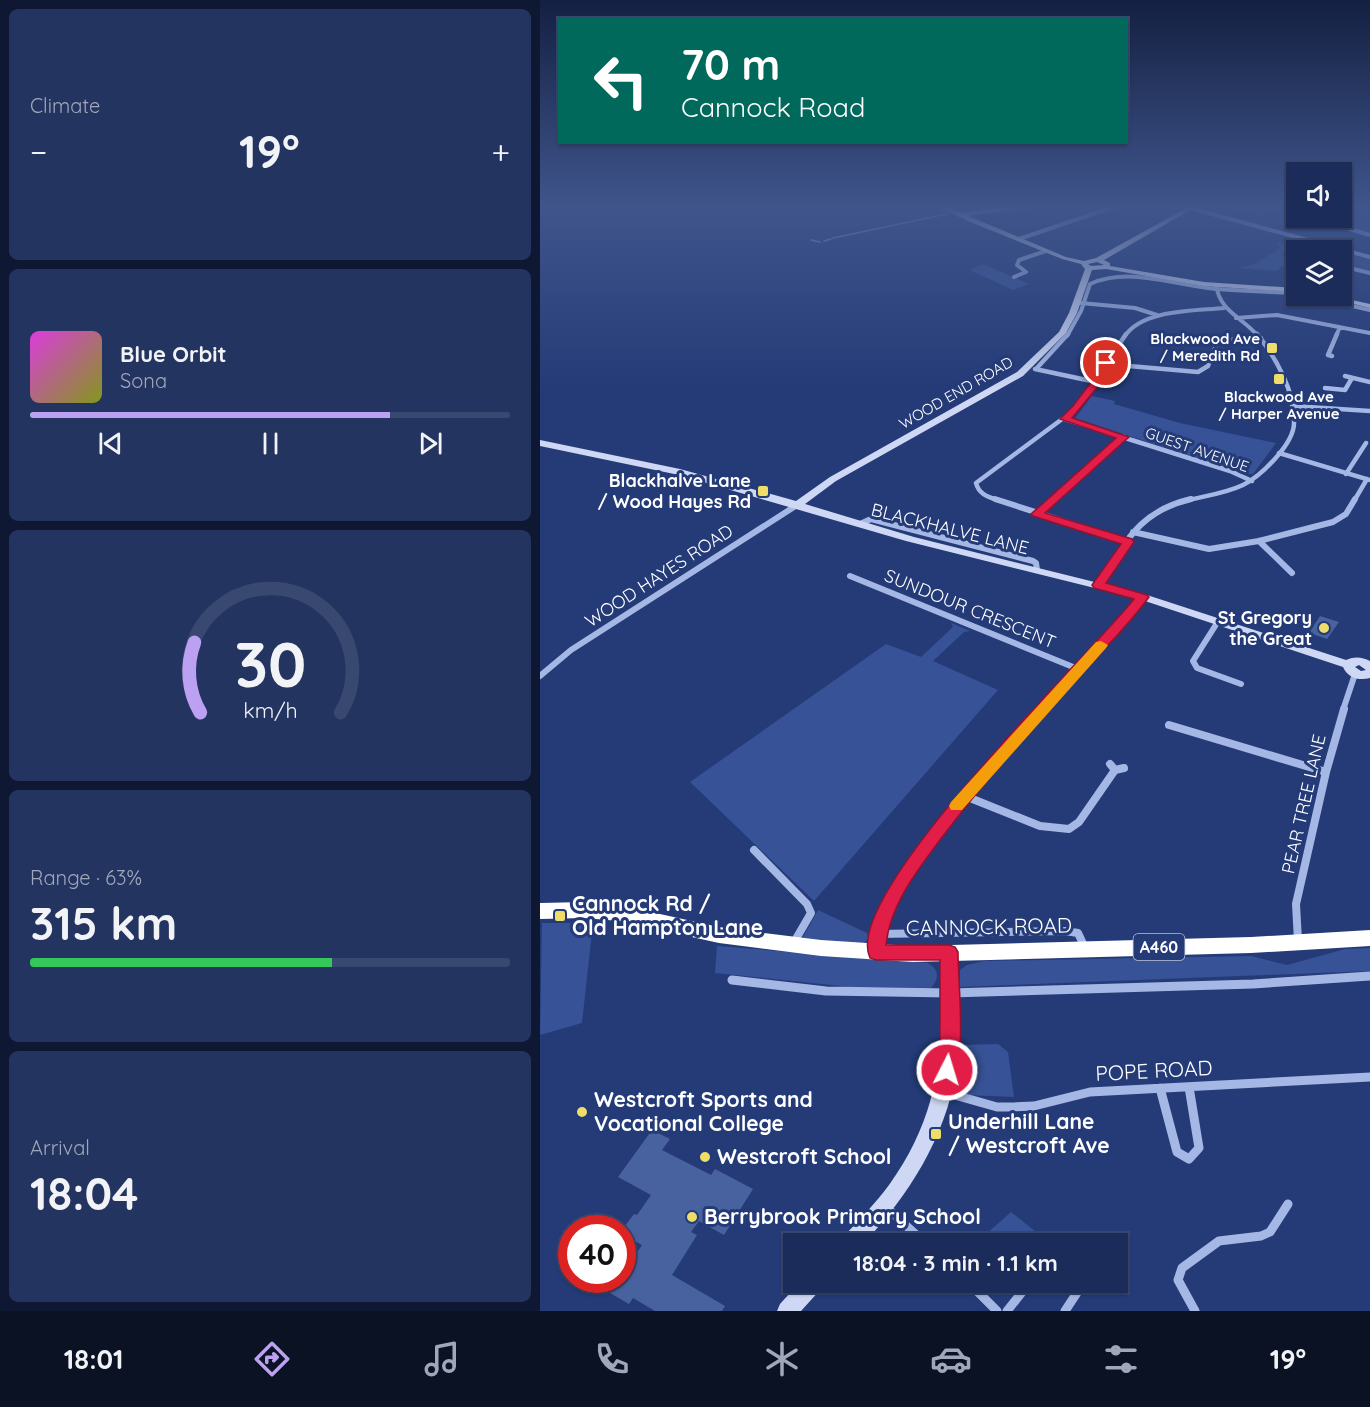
<!DOCTYPE html>
<meta charset="utf-8">
<style>
body{margin:0;font-family:Quicksand,sans-serif;background:#243460;color:#f1f3f6;height:100vh;display:flex;flex-direction:column;font-size:22px;white-space:nowrap}
*{box-sizing:border-box;margin:0}
p{font-size:20px;color:#a0a7bb}
.icon{flex:none;width:33px;height:33px;fill:none;stroke:currentColor;stroke-width:2;stroke-linecap:round;stroke-linejoin:round}
.map{position:relative;flex:1;overflow:hidden}
.sheet{display:flex;flex-direction:column;gap:9px;padding:9px;background:#0f1832;width:540px}
.sheet>*{flex:none}
.top-card{position:absolute;left:18px;top:18px;width:570px;height:126px;border-radius:0px;box-shadow:0 2px 4px #0004,0 0 0 2px #394870;background:#00695c;color:#fff;overflow:hidden}
.buttons{position:absolute;left:746px;top:162px;display:grid;gap:12px}
.buttons a{display:grid;place-items:center;width:66px;height:66px;border-radius:0px;background:#1b2c5a;box-shadow:0 2px 4px #0004,0 0 0 2px #394870;font-size:30px}
.speed{position:absolute;left:18px;top:1215px;display:flex;gap:12px;font-size:30px;font-weight:700;text-align:center}
.speed>*{display:grid;place-content:center;width:78px;height:78px;border-radius:50%;background:#1b2c5a;box-shadow:0 2px 4px #0004,0 0 0 2px #394870;line-height:1}
.speed .limit{border:9px solid #d22;background:#fff;color:#111}
.pin{position:absolute;display:grid;place-items:center;width:51px;height:51px;color:#fff;margin:-26px;border:3px solid #fff;border-radius:50%;box-shadow:0 2px 6px #0007}
.me{position:absolute;width:66px;margin:-33px;rotate:5deg;stroke-linejoin:round;filter:drop-shadow(0 0 4px #0008)}
.turn{display:flex;align-items:center;gap:21px;height:126px;padding:0 24px;font-size:27px}
.turn .icon{width:78px;height:78px;stroke-width:2.5}
.turn b{display:block;font-size:42px;line-height:51px}
.big{font-size:45px;font-weight:800;line-height:1.1}
.sheet .card{flex:1;display:flex;flex-direction:column;justify-content:center;gap:9px;min-width:0;padding:0 21px;border-radius:9px;background:#243460}
.sheet .dial{align-items:center;gap:0}
.dial svg{height:156px;overflow:visible;fill:none;stroke:#394870;stroke-width:7;stroke-linecap:round;text-anchor:middle}
.dial text{fill:#f1f3f6;stroke:none}
.song{display:flex;align-items:center;gap:18px}
.cover{width:72px;height:72px;border-radius:9px;background:linear-gradient(135deg,hsl(300 70% 55%),hsl(70 70% 35%))}
.played{height:6px;border-radius:3px;background:linear-gradient(90deg,#bca0f2 75%,#394870 75%)}
.keys{display:flex;justify-content:space-around;direction:ltr}
.heat{display:flex;justify-content:space-between;align-items:center;font-size:33px;direction:ltr}
.charge{height:9px;border-radius:4px;background:linear-gradient(90deg,#34c759 63%,#394870 0)}
.trip{position:absolute;left:243px;top:1233px;width:345px;height:60px;border-radius:0px;background:#1b2c5a;box-shadow:0 2px 4px #0004,0 0 0 2px #394870;font-weight:800;line-height:60px;text-align:center}
.tabs{display:flex;height:96px;justify-content:space-around;align-items:center;background:#0b1224;color:#a0a7bb}
.tabs .icon{width:42px;height:42px}
.tabs .active{color:#bca0f2}
.tabs b{font-size:27px;color:#f1f3f6}
main{display:flex;flex:1;min-height:0}
.map>svg:first-child{display:block}
.green{fill:#375296}
.lines{fill:none;stroke-linecap:round;stroke-linejoin:round}
.stream{stroke:#99b0e4;stroke-width:1.5}
.building{fill:#4862a0}
.street-far4{stroke:#a5b7e4;stroke-width:4}
.street-far3{stroke:#a5b7e4;stroke-width:4.5}
.street-far2{stroke:#a5b7e4;stroke-width:6}
.street-far1{stroke:#a5b7e4;stroke-width:8}
.street{stroke:#a5b7e4;stroke-width:9}
.secondary{fill:#ced8f4;fill-rule:evenodd}
.highway{fill:#fff;fill-rule:evenodd}
.route{fill:#e11d48;stroke:#92132f;stroke-width:1.5}
.slow{fill:#f59e0b}
.poi-dot{fill:#eedd69;stroke:#243b78;stroke-width:2}
.labels{text-anchor:middle;stroke-width:6;stroke-linejoin:round;paint-order:stroke}
.far-poi-label{font-size:15px;font-weight:bold;fill:#fff;stroke:#243b78;text-anchor:end}
.far-street-label{font-size:15px;fill:#fff;stroke:#243b78}
.shield{fill:#243b78;stroke:#bdc4d6;stroke-width:1.5}
.shield-label{font-size:16px;font-weight:bold;fill:#fff}
.poi-label{font-size:18px;font-weight:bold;fill:#fff;stroke:#243b78;text-anchor:end}
.street-label{font-size:18px;fill:#fff;stroke:#243b78}
.near-poi-label{font-size:21px;font-weight:bold;fill:#fff;stroke:#243b78;text-anchor:start}
.near-street-label{font-size:21px;fill:#fff;stroke:#243b78}
</style>
<main>
<section class="sheet">
<div class="card"><p>Climate</p>
<div class="heat"><a>−</a><b class="big">19°</b><a>+</a></div>
</div>
<div class="card">
<div class="song"><i class="cover"></i><div><b>Blue Orbit</b><p>Sona</p></div></div>
<div class="played"></div>
<div class="keys"><svg class="icon" aria-label="previous" viewBox="0 0 24 24"><path d="M18 5L8 12l10 7zM5 5v14"/></svg><svg class="icon" aria-label="pause" viewBox="0 0 24 24"><path d="M8 5v14M16 5v14"/></svg><svg class="icon" aria-label="next" viewBox="0 0 24 24"><path d="M6 5l10 7-10 7zM19 5v14"/></svg></div>
</div>
<div class="card dial"><svg viewBox="0 0 100 80">
<path d="M14 69A42 42 0 1 1 86 69"/>
<path d="M14 69A42 42 0 0 1 11 33" stroke="#bca0f2"/>
<text x="50" y="56" font-size="32" font-weight="700">30</text>
<text x="50" y="72" font-size="11">km/h</text>
</svg></div>
<div class="card"><p>Range · 63%</p><b class="big">315 km</b><div class="charge"></div></div>
<div class="card"><p>Arrival</p><b class="big">18:04</b></div>
</section>
<div class="map">
<svg width="830" height="1311" viewBox="0 0 830 1311">
<rect width="100%" height="100%" fill="#243b78"/>
<path class="green" d="M692,205h41l-1,3 24,5v4l-16,8 -6,-2 17,-7v-2l-19,-4 -8,6 -37,-9z
M814,205h16v29l-53,-16h24v-9z
M736,242l13,3 -7,9 9,12 -6,-2 -8,7 -39,-3 17,-4 25,-16z
M793,248l37,10v13l-29,-6v-15h-12z
M443,264l46,20 -16,6 -43,-20z
M552,396l23,5 -1,3 66,19 96,20 -23,31h-8l-170,-56z
M411,623l19,8 -6,1 -31,29 65,29 -184,211 -124,-119 196,-138 35,13 32,-30z
M278,910l49,23 1,6 -6,6 -60,-6z
M2,923h51l-11,100 -42,12z
M177,946l211,17c12,7 11,16 3,25l-81,-1 -135,-14z
M830,948v23l-410,16v-17l7,-5 17,-4 267,-5 36,9 58,-16z
M458,1044l10,8 6,45 -48,-2 -8,-4 3,-46z
M471,1212l39,31h-74z"/>
<g class="lines">
<path class="stream" d="M293,238l114,-24
M271,240l9,2
M284,241l7,-2"/>
</g>
<path class="building" d="M780,616l19,6 -12,17 -18,-6z
M112,1130l18,9 -8,11 49,25 4,-6 38,20 -29,46 -25,-14 -8,11 6,3 -25,40 53,31 -3,5h-67l-22,-13 -4,6 -19,-11 9,-13h3v-5l20,-30 -20,-11v-4l12,-16 3,1 14,-20 -33,-18z"/>
<g class="lines">
<path class="street-far4" d="M650,208l180,49
M419,215l76,-10
M772,218l58,17
M479,239l100,-34
M801,266l29,7
M474,277l12,-5 -9,-7 2,-5 27,-9
M676,285c4,27 26,32 42,51
M769,296l61,14
M541,303l54,5 22,7
M696,318l41,-3 93,18
M527,336l14,-25 9,-27c40,-18 86,2 127,5 27,2 53,3 79,4
M585,336c18,-27 71,-25 99,-28
M796,336l4,-9"/>
<path class="street-far3" d="M792,356l-4,-1 9,-21
M566,364l92,8 10,-6 9,-23 10,-3 34,-2
M495,369l61,13
M496,369l32,-35
M805,376l25,6
M785,388l20,2 7,-12
M752,406l78,5
M525,419l165,52 22,10
M739,453l91,27
M806,474l20,-31
M460,501c-11,-4 -21,-6 -24,-18l101,-75 49,-74
M512,501l72,-64
M644,501c20,-5 40,-7 59,-16 18,-9 51,-41 51,-62 2,-30 -19,-67 -37,-89
M814,501l13,-22"/>
<path class="street-far2" d="M455,499l133,43
M497,514l17,-15
M320,524l11,-5 162,42 3,2 1,7
M593,532l76,17 50,-8 74,-19 13,-8 9,-15
M719,541l33,32
M310,576l228,93
M558,585c28,-42 39,-73 93,-86
M677,623l-24,38 4,7 44,16
M0,676l31,-26 226,-145
M500,710l103,-113
M803,710l12,-36"/>
<path class="street-far1" d="M629,725l157,47
M570,764l5,6 9,-2
M425,796l75,30 29,3 10,-7 36,-52
M214,850l53,54 4,9 -18,31
M338,934l187,-3 13,2 7,15
M758,941l-2,-37 30,-132 18,-63
M337,952c15,-87 106,-179 164,-243"/>
<path class="street" d="M192,980l94,11 124,2 303,-9 117,-8
M620,1088l17,64 12,7 10,-11 -10,-61
M404,1092l53,15h16l21,-1 56,-14 280,-15
M347,1208l39,36
M428,1282l29,29
M467,1311l23,-29
M525,1311l19,-29
M655,1311l-17,-31 4,-12 37,-27 42,-5 9,-4 18,-28"/>
<path class="secondary" d="M395,205h7l124,52 18,4 12,-3 96,-53h7l-95,55 6,3v3l94,16 92,6v4l-92,-6 -98,-17 -14,1 -15,43 -11,20 -43,43 -187,105 -31,23 109,33 233,58 199,65c9,-4 16,-3 24,1v17c-11,3 -22,0 -27,-11l-204,-68 -233,-58 -227,-66 -139,-29v-6l140,29 116,32 34,-24 187,-105 42,-40 10,-19 16,-44 -4,-5 -19,-5 -94,-38zM557,262l7,3 -13,1 -3,-2zM819,665l7,5 -5,1 -6,-4z
M782,296h12l36,8v4z
M409,945l6,2 2,5c1,40 5,80 -1,120 -11,66 -47,123 -93,172h-23l3,-7c16,-17 32,-33 46,-52 55,-77 54,-142 52,-233l2,-5z
M260,1282h24l-3,7 -20,22h-24l3,-7z"/>
<path class="highway" d="M44,902l35,3 100,22 36,5 66,8 92,6 338,-9 119,-7v16l-119,7 -338,9 -92,-6 -102,-13 -100,-22 -35,-3 -44,1v-16z"/>
</g>
<linearGradient id="sky" x2="0" y2="1"><stop stop-color="#142042"/><stop offset="0.53" stop-color="#3f558b"/><stop offset="1" stop-color="#3f558b" stop-opacity="0"/></linearGradient>
<rect width="830" height="388" fill="url(#sky)"/>
<path class="route" d="M563,361l8,2 -11,21 -28,34 57,19 -84,76 87,26 2,3 -28,41 41,12 2,2c-20,28 -44,51 -67,76 -48,53 -96,106 -139,163 -24,32 -53,68 -57,109h63l6,2 3,5c0,31 8,98 -4,125l-7,2 -7,-2 -3,-7 3,-30v-80h-64l-6,-2c-31,-63 222,-305 264,-359l-40,-11 -2,-3 29,-41 -88,-28 -2,-2 85,-76 -56,-19 13,-13 19,-25z"/>
<path class="slow" d="M561,641l7,4 -2,3 -144,162h-11l-2,-4 2,-4 145,-160z"/>
<g class="poi-dot">
<rect x="726" y="342" width="12" height="12" rx="3"/>
<rect x="733" y="373" width="12" height="12" rx="3"/>
<rect x="217" y="485" width="12" height="12" rx="3"/>
<circle cx="784" cy="628" r="6"/>
<rect x="14" y="910" width="12" height="12" rx="3"/>
<circle cx="42" cy="1112" r="6"/>
<rect x="390" y="1128" width="12" height="12" rx="3"/>
<circle cx="165" cy="1157" r="6"/>
<circle cx="152" cy="1217" r="6"/>
</g>
<g class="labels">
<g class="far-poi-label">
<text x="720" y="344">Blackwood Ave<tspan x="720" dy="17">/ Meredith Rd</tspan></text>
<text x="739" y="402" text-anchor="middle">Blackwood Ave<tspan x="739" dy="17">/ Harper Avenue</tspan></text>
</g>
<g class="far-street-label">
<text transform="translate(416 393) rotate(-30)" y="5">WOOD END ROAD</text>
<text transform="translate(657 450) rotate(19)" y="5">GUEST AVENUE</text>
</g>
<rect class="shield" x="593.5" y="934" width="51" height="26" rx="4.5"/>
<g class="shield-label">
<text x="619" y="953">A460</text>
</g>
<g class="poi-label">
<text x="211" y="487">Blackhalve Lane<tspan x="211" dy="21">/ Wood Hayes Rd</tspan></text>
<text x="772" y="624">St Gregory<tspan x="772" dy="21">the Great</tspan></text>
</g>
<g class="street-label">
<text transform="translate(410 529) rotate(14)" y="6">BLACKHALVE LANE</text>
<text transform="translate(119 576) rotate(-33)" y="6">WOOD HAYES ROAD</text>
<text transform="translate(430 609) rotate(22)" y="6">SUNDOUR CRESCENT</text>
<text transform="translate(764 804) rotate(-77)" y="6">PEAR TREE LANE</text>
</g>
<g class="near-poi-label">
<text x="32" y="911">Cannock Rd /<tspan x="32" dy="24">Old Hampton Lane</tspan></text>
<text x="54" y="1107">Westcroft Sports and<tspan x="54" dy="24">Vocational College</tspan></text>
<text x="408" y="1129">Underhill Lane<tspan x="408" dy="24">/ Westcroft Ave</tspan></text>
<text x="177" y="1164">Westcroft School</text>
<text x="164" y="1224">Berrybrook Primary School</text>
</g>
<g class="near-street-label">
<text transform="translate(449 927) rotate(-1)" y="7">CANNOCK ROAD</text>
<text transform="translate(614 1071) rotate(-3)" y="7">POPE ROAD</text>
</g>
</g>
</svg>
<div class="buttons">
<a><svg class="icon" aria-label="sound" viewBox="0 0 24 24"><path d="M4 9h4l5-4v14l-5-4H4zM17 9q2 3 0 6"/></svg></a>
<a><svg class="icon" aria-label="layers" viewBox="0 0 24 24"><path d="M12 4l9 5-9 5-9-5zM3 14l9 5 9-5"/></svg></a>
</div>
<div class="speed"><div class="limit">40</div></div>
<div class="pin" style="left:566px;top:363px;background:#d93025"><svg class="icon" aria-label="arrive" viewBox="0 0 24 24"><path d="M6 21V4h12l-3 4 3 4H6"/></svg></div>
<svg class="me" style="left:407px;top:1070px" viewBox="-20 -20 40 40"><circle r="17" fill="#e11d48" stroke="#fff" stroke-width="3"/><path d="M0-11L8 9 0 5-8 9z" fill="#fff"/></svg>
<div class="trip">18:04 · 3 min · 1.1 km</div>
<div class="top-card">
<div class="turn"><svg class="icon" aria-label="left" viewBox="0 0 24 24"><path d="M17 20v-9H6M10 6l-5 5 5 5"/></svg><div><b>70 m</b>Cannock Road</div></div>
</div>
</div>
</main>
<nav class="tabs">
<b>18:01</b>
<svg class="icon active" aria-label="directions" viewBox="0 0 24 24"><path d="M12 3l9 9-9 9-9-9zM9 14v-3h6M13 9l2 2-2 2"/></svg>
<svg class="icon" aria-label="music" viewBox="0 0 24 24"><path d="M9 18V5l10-2v13"/><circle cx="6" cy="18" r="3"/><circle cx="16" cy="16" r="3"/></svg>
<svg class="icon" aria-label="phone" viewBox="0 0 24 24"><path d="M5 4h4l2 5-3 2q2 4 5 5l2-3 5 2v4C11 20 4 13 5 4z"/></svg>
<svg class="icon" aria-label="climate" viewBox="0 0 24 24"><path d="M12 3v18M4 7l16 10M4 17L20 7"/></svg>
<svg class="icon" aria-label="car" viewBox="0 0 24 24"><path d="M5 17H2v-5l4-1 3-4h7l3 4 3 1v5h-3M9 17h6M6 11h13"/><circle cx="7" cy="17" r="2"/><circle cx="17" cy="17" r="2"/></svg>
<svg class="icon" aria-label="filters" viewBox="0 0 24 24"><path d="M4 7h16M4 17h16"/><circle cx="9" cy="7" r="2"/><circle cx="15" cy="17" r="2"/></svg>
<b>19°</b>
</nav>
